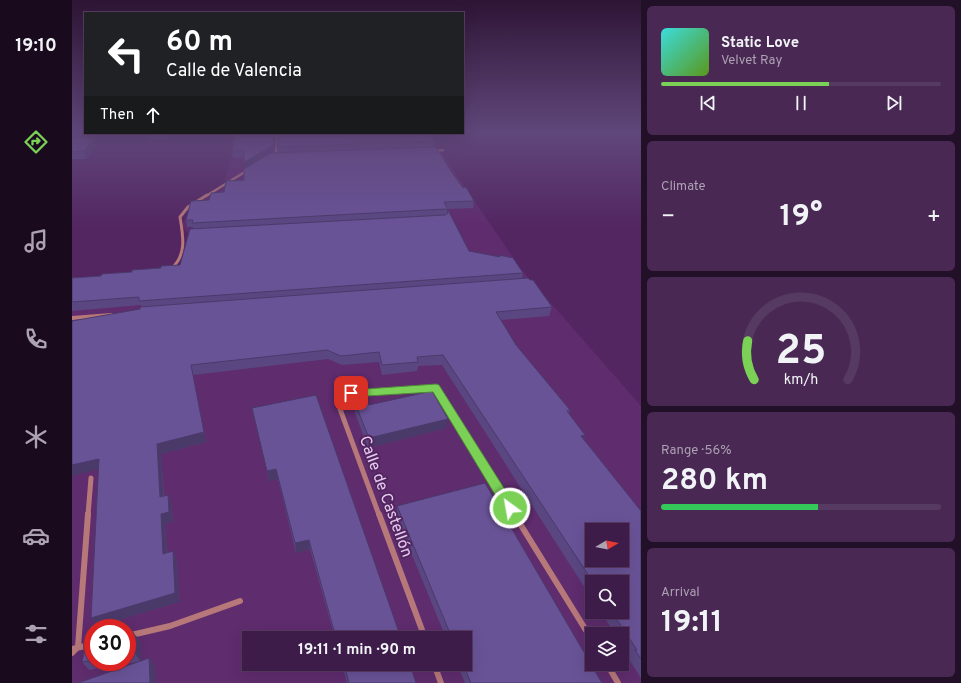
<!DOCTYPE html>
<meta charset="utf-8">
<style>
body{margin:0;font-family:Overpass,sans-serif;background:#492953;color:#f1f3f6;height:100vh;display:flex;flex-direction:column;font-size:15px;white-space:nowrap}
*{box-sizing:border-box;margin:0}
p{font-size:13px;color:#ada1b4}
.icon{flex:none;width:22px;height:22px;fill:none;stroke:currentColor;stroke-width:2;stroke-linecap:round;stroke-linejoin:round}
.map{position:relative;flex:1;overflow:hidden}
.drawer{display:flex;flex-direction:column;gap:6px;padding:6px;background:#220f28;width:320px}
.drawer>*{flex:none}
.banner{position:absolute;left:12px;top:12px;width:380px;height:122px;border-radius:0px;box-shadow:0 4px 16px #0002,0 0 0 1px #573a61;background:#202124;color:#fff;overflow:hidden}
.needle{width:26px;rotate:80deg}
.buttons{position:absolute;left:513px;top:523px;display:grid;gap:8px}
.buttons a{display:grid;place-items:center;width:44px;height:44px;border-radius:0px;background:#3e1c49;box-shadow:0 4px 16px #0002,0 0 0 1px #573a61;font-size:20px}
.speed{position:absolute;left:12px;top:619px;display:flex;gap:8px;font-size:20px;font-weight:700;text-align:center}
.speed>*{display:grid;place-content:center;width:52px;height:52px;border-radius:50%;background:#3e1c49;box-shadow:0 4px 16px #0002,0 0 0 1px #573a61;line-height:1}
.speed .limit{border:6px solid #d22;background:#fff;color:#111}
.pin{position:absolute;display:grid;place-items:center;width:34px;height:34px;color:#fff;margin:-17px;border-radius:8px;box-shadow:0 2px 6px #0006}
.me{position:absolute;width:44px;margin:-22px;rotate:328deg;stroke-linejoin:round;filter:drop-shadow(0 0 3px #0008)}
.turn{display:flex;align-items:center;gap:14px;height:84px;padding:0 16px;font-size:18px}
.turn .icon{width:52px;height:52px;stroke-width:2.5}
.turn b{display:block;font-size:28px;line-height:34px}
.then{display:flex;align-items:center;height:38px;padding:0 16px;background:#0003;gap:8px;font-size:15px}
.big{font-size:30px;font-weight:700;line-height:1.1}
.drawer .tile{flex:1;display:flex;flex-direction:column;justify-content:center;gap:6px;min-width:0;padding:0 14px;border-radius:6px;background:#492953}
.drawer .dial{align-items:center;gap:0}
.dial svg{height:104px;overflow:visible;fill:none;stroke:#573a61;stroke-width:7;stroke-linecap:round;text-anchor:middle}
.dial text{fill:#f1f3f6;stroke:none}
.song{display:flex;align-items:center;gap:12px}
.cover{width:48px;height:48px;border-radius:6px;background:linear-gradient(135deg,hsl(180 70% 55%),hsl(90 70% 35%))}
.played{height:4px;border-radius:2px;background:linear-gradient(90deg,#7ad156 60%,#573a61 60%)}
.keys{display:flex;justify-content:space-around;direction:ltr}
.heat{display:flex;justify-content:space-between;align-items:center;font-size:22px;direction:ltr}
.charge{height:6px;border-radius:3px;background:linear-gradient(90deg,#34c759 56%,#573a61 0)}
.trip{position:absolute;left:170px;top:631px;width:230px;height:40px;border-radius:0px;background:#3e1c49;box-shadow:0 4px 16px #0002,0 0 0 1px #573a61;font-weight:700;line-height:40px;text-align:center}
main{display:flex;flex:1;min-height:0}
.menu{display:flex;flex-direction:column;width:72px;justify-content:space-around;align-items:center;background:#190b1d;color:#ada1b4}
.menu .icon{width:28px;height:28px}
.menu .active{color:#7ad156}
.menu b{font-size:18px;color:#f1f3f6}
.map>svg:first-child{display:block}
.built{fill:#5f2c6e;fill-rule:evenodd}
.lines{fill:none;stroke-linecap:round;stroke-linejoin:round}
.street-far4{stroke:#b7787a;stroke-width:2.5}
.street-far3{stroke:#b7787a;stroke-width:3}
.street-far2{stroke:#b7787a;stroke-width:4}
.street-far1{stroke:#b7787a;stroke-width:5}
.street{stroke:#b7787a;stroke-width:6}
.wall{fill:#5a4782}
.shaded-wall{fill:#4a3a6a}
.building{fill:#695397;stroke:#4a3a6a;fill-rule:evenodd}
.route{fill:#7ad156;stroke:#4f8838}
.labels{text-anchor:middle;stroke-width:4;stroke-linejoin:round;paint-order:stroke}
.near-street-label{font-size:16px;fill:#e5cbee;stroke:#532661}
</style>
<main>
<nav class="menu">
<b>19:10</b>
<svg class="icon active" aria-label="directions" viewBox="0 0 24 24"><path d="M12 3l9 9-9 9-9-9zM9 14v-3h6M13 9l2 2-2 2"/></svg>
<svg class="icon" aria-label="music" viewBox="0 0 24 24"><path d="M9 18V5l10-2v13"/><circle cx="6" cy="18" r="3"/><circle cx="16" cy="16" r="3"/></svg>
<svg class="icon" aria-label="phone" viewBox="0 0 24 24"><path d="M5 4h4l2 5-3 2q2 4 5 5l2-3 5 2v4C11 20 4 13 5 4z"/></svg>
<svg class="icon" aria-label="climate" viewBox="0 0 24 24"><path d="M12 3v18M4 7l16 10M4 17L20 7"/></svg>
<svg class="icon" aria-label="car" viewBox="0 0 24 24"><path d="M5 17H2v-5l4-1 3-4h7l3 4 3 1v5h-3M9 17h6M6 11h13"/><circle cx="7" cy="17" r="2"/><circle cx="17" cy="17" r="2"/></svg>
<svg class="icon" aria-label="filters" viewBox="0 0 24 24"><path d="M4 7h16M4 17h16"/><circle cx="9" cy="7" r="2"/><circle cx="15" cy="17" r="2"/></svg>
</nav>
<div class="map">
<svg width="569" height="683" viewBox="0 0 569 683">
<rect width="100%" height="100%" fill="#532661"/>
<path class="built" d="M166,133h190l93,136 120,137v277h-569v-398l114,-15 4,-33 -8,-12 9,-18 32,-20zM520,530h30v30h-30zM520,582h30v30h-30zM21,628h34v34h-34zM520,634h30v30h-30zM177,638h216v26h-216z"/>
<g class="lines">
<path class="street-far4" d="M361,151l10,-1
M199,157l5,-5 2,-19
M134,196l42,-26"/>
<path class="street-far3" d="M100,268c15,-14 11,-32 8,-51l8,-10 19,-12"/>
<path class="street-far2" d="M0,318l39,-3"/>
<path class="street-far1" d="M16,515l3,-37
M307,515l-39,-106 11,-16 85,-5 79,127"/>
<path class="street" d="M307,514l46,124
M442,514l78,126
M55,636l43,-10 70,-25
M0,649l21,-5
M0,653l6,-6 10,-133
M362,664l7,19
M535,664l11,19"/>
</g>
<path class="wall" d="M75,133h30l-7,7h-22z
M163,133h40l-2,18 -3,3 8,-1 -1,-6 3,-12v-2h150l4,8 -1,6 30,41 11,13 -1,7 -26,1 22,42 30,6v-2l24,18 -1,6 30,28 -3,9 -48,4 15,25 54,65 -1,4 16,21 -1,4 57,72v167l-13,-20 2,-1 -8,-12v-11h-7l-14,-22h21v-30h-30v17l-150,-234 -24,1 -1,5 -35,4 -3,-13 -37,3 -14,-6 -135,16 13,67 -45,12 3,42 7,8 2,17 -8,3 2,29 6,-2 4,10 2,41 -81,24 42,-317 1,-2v-2l-69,6v-33l29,-2 60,-8 19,-3 13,-36v-2h-6l-1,-7 23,-20 15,-8 20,-12 1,-11 -1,-12 -11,1 -1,-7z
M0,138h22l2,7 -10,14h-14z
M283,403l14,2 77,23 -78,20 -13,-35z
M180,408l149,230h-66l-25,-89 -14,4 -18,-74 -9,2z
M325,506l205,177h-137l-8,-19h8v-26h-19l-50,-122z
M64,636l5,8v17l8,-3 6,8v17h-77l60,-21 -49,8 -7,-8 11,-19v19h34v-25z
M270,664h68l6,19h-69z"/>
<path class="shaded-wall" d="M96,133h9l-7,7z
M202,133h1l-2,18 -4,4 -24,14 -1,-7z
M22,138l2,7 -10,14 -2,-8z
M119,365l2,10 13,67 -45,12 3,53 -4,-10 -3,-53z
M376,419l-2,9 -78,20 1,-10z
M513,435l-4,10v-9z
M27,459l5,9 -32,8v-11z
M204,469l2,10 -9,2 -2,-10z
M96,495l3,9 2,17 -8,3 2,39 -4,-9 -2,-40z
M237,540l1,9 -14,4 -1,-10z
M101,551l4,10 2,41 -81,24 -7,-8z
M64,636l5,8v18l-6,-9z
M77,658l6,8v17h-5z"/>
<path class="building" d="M163,133h39l-1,11 -4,4 -25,14v-12l-12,1z
M249,133h109l4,8 -157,6 2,-12z
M0,138h22l-10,13 -12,1z
M364,147l15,24 12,17 3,-1 8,14 -30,1 25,49 31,6 -1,-2 14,3 10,15 -384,28v-4l-67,5v-24l29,-2 1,-2 30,-2v-2l29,-2v-2l19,-1 10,-36 255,-14 3,-2 -1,-3 -2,-1 -253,14 1,-3h-7l5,-19 18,-1 2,-7 13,-1 2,-11 18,-1v-11l27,-16z
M456,278l2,2h3l19,27 -56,5 20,33 54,65 -3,1 18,24 -4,1 60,75v148l-6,-9h2l-25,-38h10v-30h-29l-150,-227 -26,2 1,5 -36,3 -3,-13 -38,4 -14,-6 -136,15 13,67 -47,12 3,53 8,-2 1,17 -8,2 2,40 10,-3 2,42 -84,25 8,-159 -27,6v-144l68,-12v-2zM520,530h30v30h-30z
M360,391l16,28 -79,19 -14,-35 9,-9 5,11z
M244,395l85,243h-65l-27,-98 -14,3 -19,-74 -9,2 -15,-63z
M413,483l117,200h-131l-8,-19h2v-26h-13l-55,-132z
M64,636l-1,17 -8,2v-18z
M21,643v17l-11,2 4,-18z
M77,658l1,25h-72z
M272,664h66l6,19h-67z"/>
<linearGradient id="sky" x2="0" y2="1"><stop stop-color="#2e1535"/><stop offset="0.58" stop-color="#60477b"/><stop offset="1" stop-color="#60477b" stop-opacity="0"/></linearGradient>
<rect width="569" height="227" fill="url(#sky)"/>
<path class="route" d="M364,384l3,1 75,119 2,4 -2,3 -4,2 -5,-2 -72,-119 -82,5 -3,-1 -2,-3 2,-2 3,-1z"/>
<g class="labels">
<g class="near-street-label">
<text transform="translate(315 496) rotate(70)" y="6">Calle de Castellón</text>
</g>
</g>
</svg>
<div class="buttons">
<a><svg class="needle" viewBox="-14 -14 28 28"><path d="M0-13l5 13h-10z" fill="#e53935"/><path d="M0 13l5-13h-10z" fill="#ada1b4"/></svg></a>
<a><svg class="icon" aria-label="search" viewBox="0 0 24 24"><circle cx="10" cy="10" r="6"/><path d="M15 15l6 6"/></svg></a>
<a><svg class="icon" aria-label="layers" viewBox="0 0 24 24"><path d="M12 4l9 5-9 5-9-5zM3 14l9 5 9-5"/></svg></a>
</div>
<div class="speed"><div class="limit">30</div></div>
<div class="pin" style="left:279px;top:393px;background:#d93025"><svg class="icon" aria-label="arrive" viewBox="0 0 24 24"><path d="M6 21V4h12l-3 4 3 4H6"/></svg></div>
<svg class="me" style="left:438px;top:508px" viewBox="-20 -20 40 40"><circle r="17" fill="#7ad156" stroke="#fff" stroke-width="3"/><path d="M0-11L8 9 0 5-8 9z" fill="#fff"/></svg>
<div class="trip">19:11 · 1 min · 90 m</div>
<div class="banner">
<div class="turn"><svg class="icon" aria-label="left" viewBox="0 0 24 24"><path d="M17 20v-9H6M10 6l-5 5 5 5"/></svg><div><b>60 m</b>Calle de Valencia</div></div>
<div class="then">Then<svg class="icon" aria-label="ahead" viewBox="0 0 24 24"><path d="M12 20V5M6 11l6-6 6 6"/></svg></div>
</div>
</div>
<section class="drawer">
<div class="tile">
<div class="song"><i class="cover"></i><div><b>Static Love</b><p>Velvet Ray</p></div></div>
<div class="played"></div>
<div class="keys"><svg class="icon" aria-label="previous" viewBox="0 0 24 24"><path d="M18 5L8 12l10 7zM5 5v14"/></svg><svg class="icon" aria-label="pause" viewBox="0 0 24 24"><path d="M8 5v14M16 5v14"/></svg><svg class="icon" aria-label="next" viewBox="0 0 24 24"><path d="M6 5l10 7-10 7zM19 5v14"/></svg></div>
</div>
<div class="tile"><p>Climate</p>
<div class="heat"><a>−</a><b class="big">19°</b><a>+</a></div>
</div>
<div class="tile dial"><svg viewBox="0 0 100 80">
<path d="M14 69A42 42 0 1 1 86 69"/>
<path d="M14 69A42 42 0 0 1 9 39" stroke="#7ad156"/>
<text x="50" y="56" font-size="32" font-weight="700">25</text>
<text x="50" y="72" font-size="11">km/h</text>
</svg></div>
<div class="tile"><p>Range · 56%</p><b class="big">280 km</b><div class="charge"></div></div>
<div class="tile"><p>Arrival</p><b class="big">19:11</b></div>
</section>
</main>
